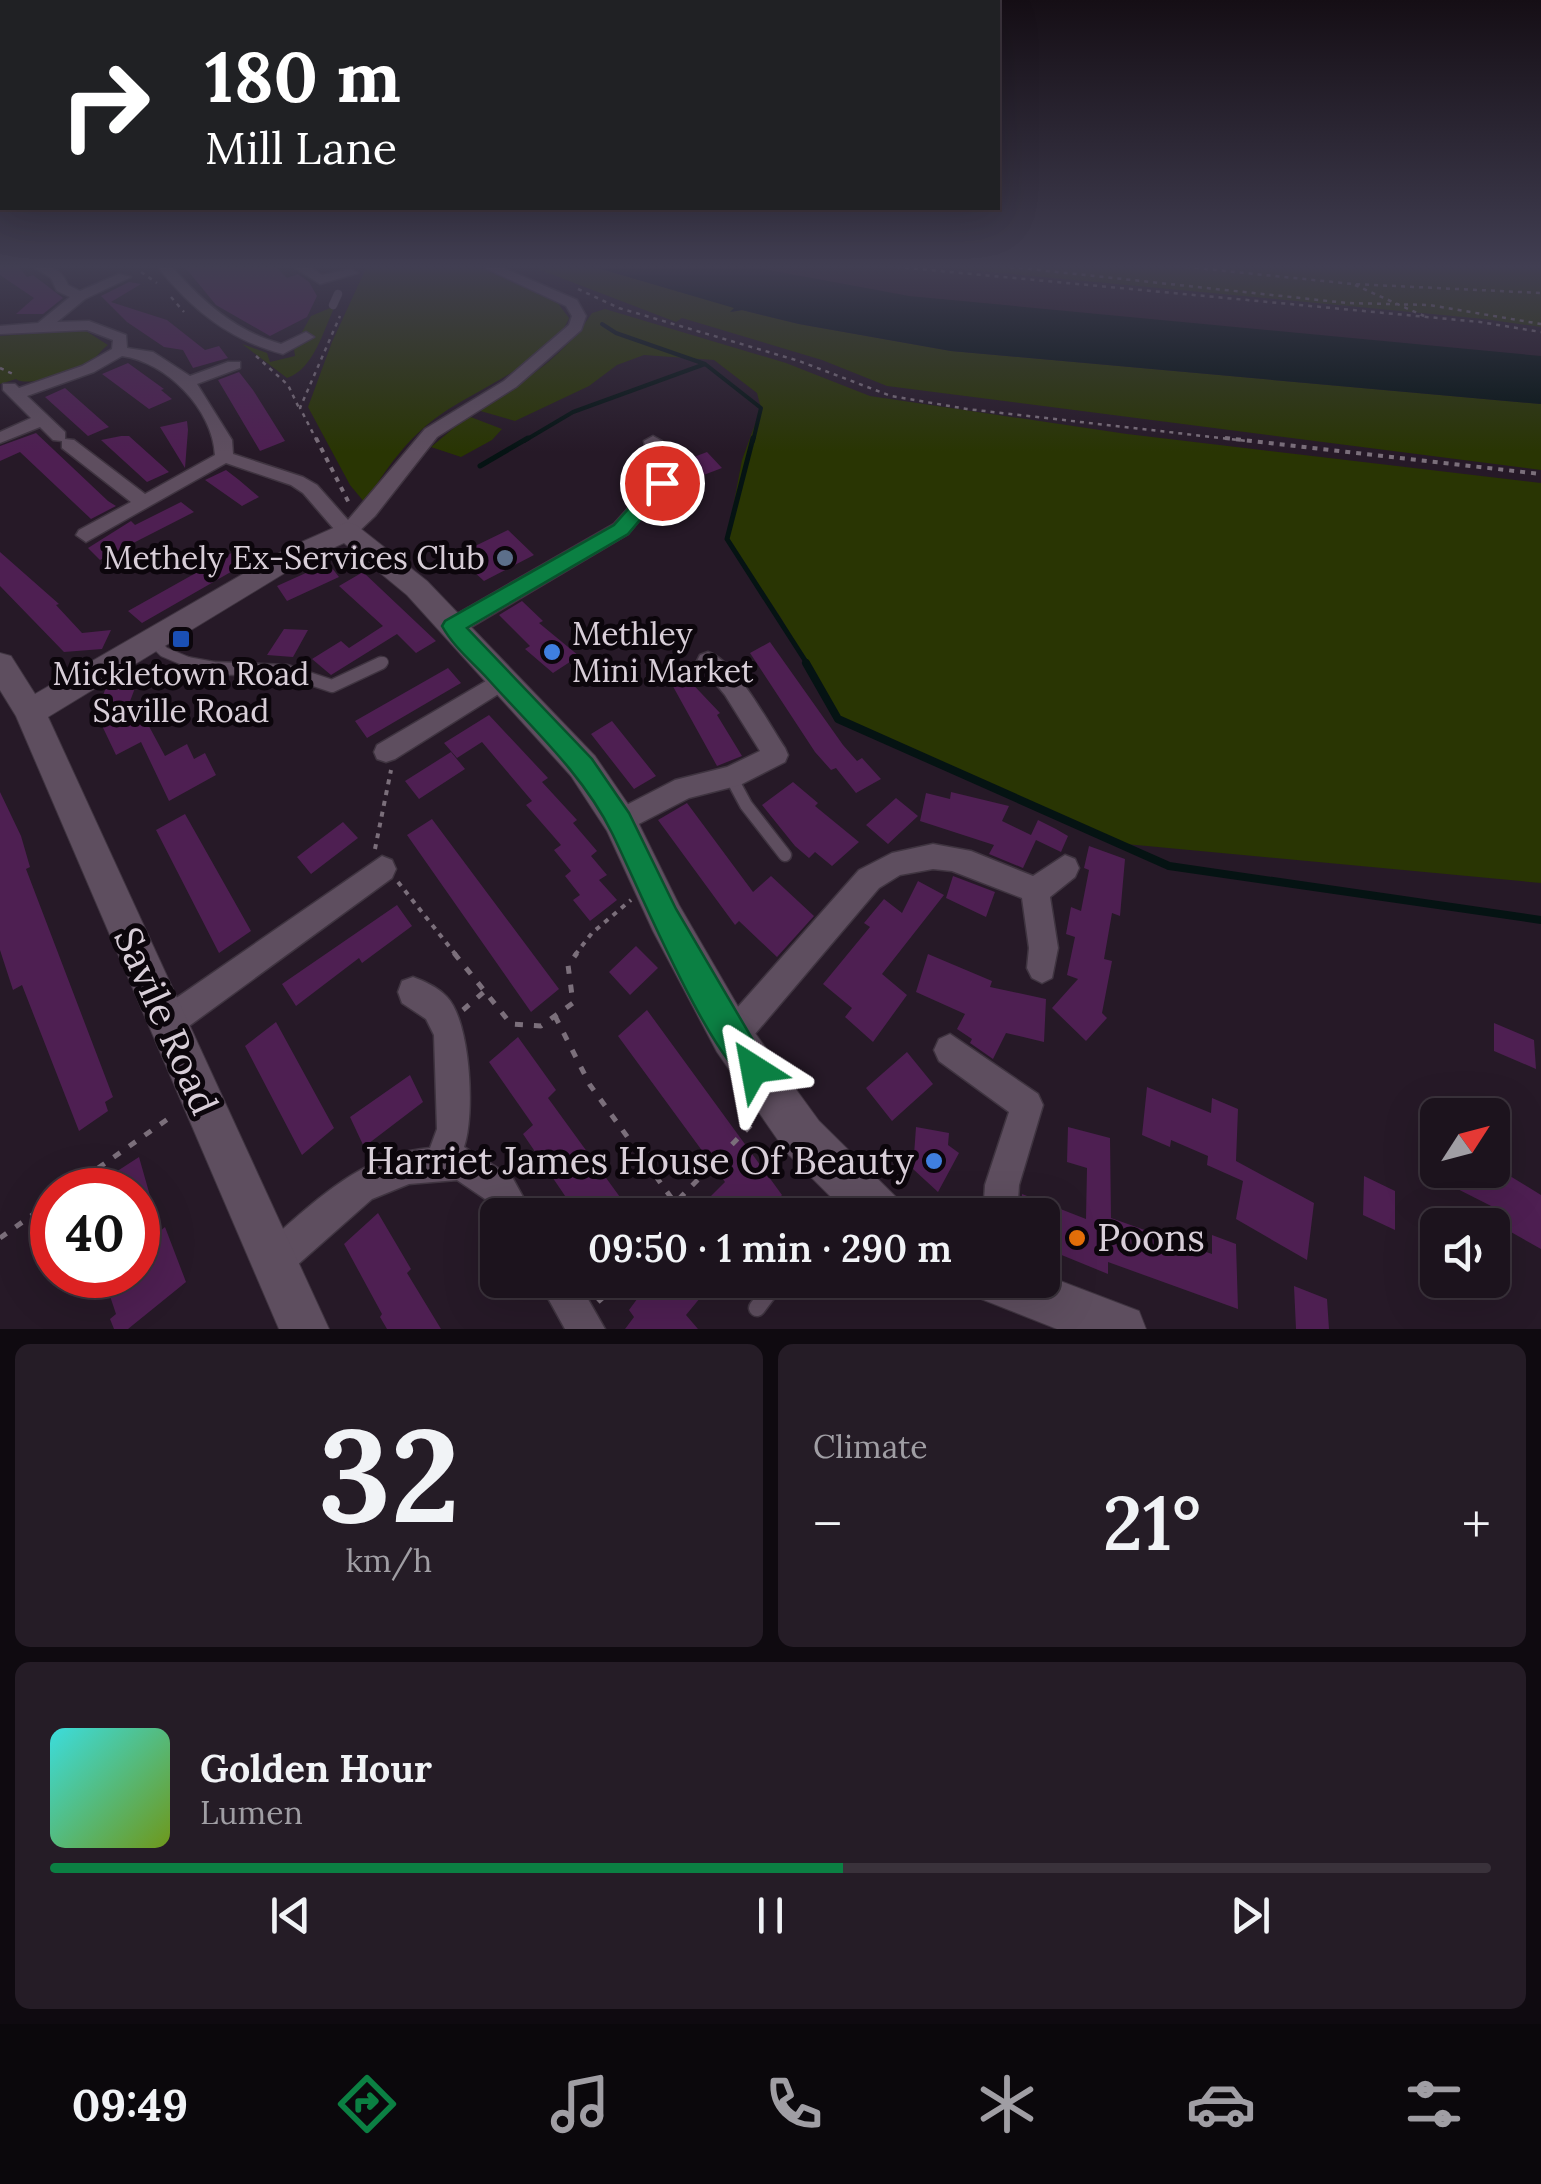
<!DOCTYPE html>
<meta charset="utf-8">
<style>
body{margin:0;font-family:Lora,serif;background:#251c26;color:#f1f3f6;height:100vh;display:flex;flex-direction:column;font-size:38px;white-space:nowrap}
*{box-sizing:border-box;margin:0}
p{font-size:32px;color:#a09ea4}
.icon{flex:none;width:55px;height:55px;fill:none;stroke:currentColor;stroke-width:2;stroke-linecap:round;stroke-linejoin:round}
.map{position:relative;height:1329px;overflow:hidden}
.panel{display:flex;flex-direction:column;gap:15px;padding:15px;background:#0f0a10;flex:1}
.panel>*{flex:none}
.hud{position:absolute;left:0px;top:0px;width:1000px;height:210px;box-shadow:0 10px 40px #0002,0 0 0 2px #3a323b;background:#202124;color:#fff;overflow:hidden}
.needle{width:65px;rotate:54deg}
.tools{position:absolute;left:1420px;top:1098px;display:grid;gap:20px}
.tools a{display:grid;place-items:center;width:90px;height:90px;border-radius:15px;background:#1c131d;box-shadow:0 10px 40px #0002,0 0 0 2px #3a323b;font-size:50px}
.speed{position:absolute;left:30px;top:1168px;display:flex;gap:20px;font-size:50px;font-weight:700;text-align:center}
.speed>*{display:grid;place-content:center;width:130px;height:130px;border-radius:50%;background:#1c131d;box-shadow:0 10px 40px #0002,0 0 0 2px #3a323b;line-height:1}
.speed .limit{border:15px solid #d22;background:#fff;color:#111}
.pin{position:absolute;display:grid;place-items:center;width:85px;height:85px;color:#fff;margin:-42px;border:5px solid #fff;border-radius:50%;box-shadow:0 2px 10px #0007}
.me{position:absolute;width:110px;margin:-55px;rotate:326deg;stroke-linejoin:round;filter:drop-shadow(0 0 8px #0008)}
.turn{display:flex;align-items:center;gap:35px;height:210px;padding:0 40px;font-size:45px}
.turn .icon{width:130px;height:130px;stroke-width:2.5}
.turn b{display:block;font-size:70px;line-height:85px}
.big{font-size:75px;font-weight:600;line-height:1.1}
.panel .widget{flex:1;display:flex;flex-direction:column;justify-content:center;gap:15px;min-width:0;padding:0 35px;border-radius:15px;background:#251c26}
.panel .dial{align-items:center;gap:0}
.dial b{font-size:130px;line-height:1}
.song{display:flex;align-items:center;gap:30px}
.cover{width:120px;height:120px;border-radius:15px;background:linear-gradient(135deg,hsl(180 70% 55%),hsl(80 70% 35%))}
.played{height:10px;border-radius:5px;background:linear-gradient(90deg,#0b8043 55%,#3a323b 55%)}
.keys{display:flex;justify-content:space-around;direction:ltr}
.heat{display:flex;justify-content:space-between;align-items:center;font-size:55px;direction:ltr}
.panel .tiles{flex:1;display:grid;gap:15px;grid-template-columns:1fr 1fr}
.widget:last-child{grid-column:span 2}
.trip{position:absolute;left:480px;top:1198px;width:580px;height:100px;border-radius:15px;background:#1c131d;box-shadow:0 10px 40px #0002,0 0 0 2px #3a323b;font-weight:600;line-height:100px;text-align:center}
.dock{display:flex;height:160px;justify-content:space-around;align-items:center;background:#0b080c;color:#a09ea4}
.dock .icon{width:70px;height:70px}
.dock .on{color:#0b8043}
.dock b{font-size:45px;color:#f1f3f6}
.map>svg:first-child{display:block}
.green{fill:#293503}
.water{fill:#051313}
.lines{fill:none;stroke-linecap:round;stroke-linejoin:round}
.stream-far2{stroke:#051313;stroke-width:4}
.stream-far1{stroke:#051313;stroke-width:5}
.stream{stroke:#051313;stroke-width:8}
.building{fill:#4e1f52}
.lane-far3-casing{stroke:#3f3440;stroke-width:9}
.lane-far2-casing{stroke:#3f3440;stroke-width:12}
.lane-far1-casing{stroke:#3f3440;stroke-width:15}
.lane-casing{stroke:#3f3440;stroke-width:19}
.street-casing{stroke:#3f3440;stroke-width:3}
.secondary-casing{stroke:#3f3440;stroke-width:2}
.path-far2{stroke:#7b6f7b;stroke-width:2.5;stroke-dasharray:4 5;stroke-linecap:butt}
.path-far1{stroke:#7b6f7b;stroke-width:4;stroke-dasharray:5 6;stroke-linecap:butt}
.path{stroke:#7b6f7b;stroke-width:5;stroke-dasharray:8 11;stroke-linecap:butt}
.lane-far3{stroke:#5e4e5f;stroke-width:8}
.lane-far2{stroke:#5e4e5f;stroke-width:10}
.lane-far1{stroke:#5e4e5f;stroke-width:12}
.lane{stroke:#5e4e5f;stroke-width:16}
.street{fill:#5e4e5f;fill-rule:evenodd}
.secondary{fill:#5e4e5f;fill-rule:evenodd}
.route{fill:#0b8043;stroke:#07532c;stroke-width:2.5}
.service-dot{fill:#5c6f8a;stroke:#0c060c;stroke-width:4}
.transit-dot{fill:#1a4fb4;stroke:#0c060c;stroke-width:4}
.shop-dot{fill:#3f7fe0;stroke:#0c060c;stroke-width:4}
.food-dot{fill:#e8710a;stroke:#0c060c;stroke-width:4}
.labels{text-anchor:middle;stroke-width:10;stroke-linejoin:round;paint-order:stroke}
.poi-label{font-size:32px;fill:#d8ced8;stroke:#0c060c;text-anchor:end}
.near-street-label{font-size:38px;fill:#d8ced8;stroke:#0c060c}
.near-poi-label{font-size:38px;fill:#d8ced8;stroke:#0c060c;text-anchor:end}
</style>
<div class="map">
<svg width="1541" height="1329" viewBox="0 0 1541 1329">
<rect width="100%" height="100%" fill="#261927"/>
<path class="green" d="M367,266h110l80,36 12,16c-16,41 -94,72 -129,97 -32,22 -55,55 -75,88l-15,-18 -42,-78 24,-65z
M530,266h61l145,42 -4,4 10,-2 57,14 152,27 590,53v66l-654,-84 -65,-26 -140,-42 -6,4z
M928,266h613v61l-57,-8z
M335,306c-12,25 -21,63 -48,72l-45,-34 25,9 3,9 25,-6 -1,-7 20,-12 -12,-5 9,-16z
M605,309l181,54 84,33 257,38 414,49v400l-426,-40 -277,-124 -57,-101 -54,-79 15,-79 19,-52 -4,-15 -43,-33 -70,-5 -27,10 -28,21 -74,35 -38,-11c45,-27 86,-52 115,-97z
M66,331h20l22,14c-7,5 -11,12 -17,16 -14,10 -63,27 -75,18l-16,5v-48z
M468,416l34,13 -10,11 -31,17 -30,-10z"/>
<path class="water" d="M591,266h156l162,30 632,60v48l-590,-53 -152,-27 -57,-14 -12,2 4,-4z"/>
<g class="lines">
<path class="stream-far2" d="M602,324l14,9 89,31 56,44 -8,33
M524,441l49,-29 132,-48"/>
<path class="stream-far1" d="M753,438l-26,101 81,126
M480,466l48,-28"/>
<path class="stream" d="M806,663l32,56 331,147 372,54"/>
</g>
<path class="building" d="M0,266h18l9,11 6,-2 30,23 -20,16h-27l18,-16 -34,-23z
M184,266h91l12,12 11,-4 11,8 8,14 -10,21 -37,19 -54,-31z
M129,282l12,2 -30,18 56,18 38,30 14,-4 9,12 -35,10 -10,-18 -19,-3 -37,-25 -26,-26z
M128,363l36,26 -3,1 11,9 -23,10 -47,-35z
M239,372l14,18 32,51 -25,10 -42,-71z
M65,388l44,39 -21,9 -43,-39z
M187,421l1,9 -3,38 -25,-41z
M36,433l72,68 8,5 -25,13 -71,-67 -20,9v-15z
M121,436h8l40,36 -22,10 -46,-42z
M707,452l15,16 -21,8 -15,-16z
M226,470l13,10 20,17 -17,9 -37,-26z
M181,502l13,10 -94,48 -12,-12 43,-27 4,4z
M508,530l26,25 -50,26 -12,-11 15,-8 -14,-15z
M244,546l13,11 -115,66 -14,-12z
M0,552l59,52 -3,1 26,28 29,-3 -9,19 -38,3 -64,-66z
M328,563l11,14 -52,24 -10,-15z
M363,572l73,69 -20,12 -19,-19 -66,41 -19,-16 29,-18 8,7 34,-22 -44,-40z
M522,601l21,20 -4,2 40,33 -26,17 -28,-24 5,-3 -31,-31z
M284,629l24,1 -15,27 -26,-2z
M770,642l73,103 14,16 5,-3 19,21 -25,14 -20,-25 -5,2 -16,-18 -65,-99z
M448,668l13,15 -94,55 -12,-17z
M141,672l-12,32 9,16 6,-3 21,39 22,-12 7,15 11,-6 11,22 -47,26 -28,-59 -25,13 -20,-42 11,-28 14,-3 4,-8z
M683,674l37,39 -3,2 25,41 -25,10 -47,-85z
M489,715l59,63 -6,4 35,38 -4,3 24,28 -6,5 16,19 -8,5 18,20 -27,21 -17,-21 7,-5 -15,-19 6,-5 -17,-21 7,-5 -35,-40 6,-4 -50,-59 -25,16 -13,-15z
M612,721l44,55 -22,13 -43,-55z
M451,752l14,17 -46,30 -14,-18z
M793,782l25,21 -3,3 44,36 -27,24 -17,-14 -6,6 -14,-12 -33,-41z
M0,792l21,44 9,31 -4,2 87,228 -8,5 3,9 -29,20 -57,-146 -9,5 -13,-40z
M951,792l58,14 -7,15 29,14 7,-15 18,9 12,7 -7,16 -25,-12 -13,28 -34,-14 5,-9 -74,-24 6,-28 24,6z
M896,798l22,18 -30,28 -22,-19z
M687,803l66,89 18,-16 43,40 -37,41 -38,-36 -4,4 -77,-105z
M185,814l66,117 -32,22 -63,-123z
M432,819l127,170 -28,23 -124,-177z
M343,822l15,16 -47,36 -14,-17z
M1089,846l36,13 -5,57 -8,-3 -8,46 8,2 -10,52 5,5 -21,23 -34,-33 26,-29 -11,-4 8,-38 -9,-3 5,-27 10,4 8,-41 -5,-2z
M953,876l42,16 -9,25 -40,-19z
M918,881l26,14 -62,79 25,21 -34,47 -28,-25 7,-9 -29,-24 47,-57 -6,-4 20,-24 18,14z
M397,905l15,21 -50,37 -3,-5 -63,48 -14,-22z
M636,946l22,22 -28,27 -21,-23z
M928,954l64,27 -2,6 56,12 -2,43 -38,-9 -13,26 -23,-16 2,-4 -15,-10 8,-15 -49,-22z
M647,1010l135,185 -19,20h-45l-11,-15 18,-18 -107,-146z
M276,1022l58,106 -32,27 -57,-109z
M1494,1023l40,17 2,29 -42,-18z
M518,1037l38,53 -8,8 85,117h-55l-55,-81 10,-9 -44,-63z
M907,1052l26,32 -41,37 -26,-33z
M410,1075l13,27 -59,45 -14,-30z
M1147,1087l64,26 1,-15 26,11 -2,52 78,42 -7,57 -71,-41 7,-38 -36,-16 1,-9 -37,-16 -1,7 -28,-12z
M916,1127l33,6 -1,12 11,8 -21,39 -25,-23z
M1068,1127l42,11 1,80 101,36v-19l24,9 2,65 -130,-47v12l-66,-27v-32h-21l1,-21 64,25 1,-51 -20,-6z
M139,1157l21,74 5,-4 21,55 -58,47h-14l-4,-10 6,-5 -13,-39h35v-85h-50z
M1420,1170h57l27,13 1,-10 36,22v54l-39,-22 1,-15z
M1364,1176l31,15v39l-32,-15z
M378,1213l33,56 -4,4 34,56h-54l-7,-12 2,-3 -38,-70z
M661,1280h33l11,12 -19,23 12,14h-73l9,-12 -5,-7 14,-19 5,6z
M1294,1286l33,13 2,30h-33z"/>
<g class="lines">
<defs>
<path id="lane-far3" d="M333,305l5,-11"/>
<path id="lane-far2" d="M151,639l13,13 31,13
M376,665l7,-3"/>
<path id="lane-far1" d="M187,663l27,5 73,3 45,15 49,-23
M731,777l15,28 39,50"/>
<path id="lane" d="M827,1215l17,-22
M757,1308l21,-28"/>
<path id="street" d="M32,266c18,-1 29,2 36,19l12,6 39,-17 12,3 -46,22 -28,23 32,-1 37,14 1,13 26,4 37,24 38,-14h12v6l-43,16 35,56 1,14 70,23 14,8 31,35 77,-91 79,-48 65,-56 3,-9 -6,-10 -85,-40h18l78,34 9,16 -5,14 -65,57 -79,50 -62,79 -21,20h-14l-37,-43 -12,-8 -65,-22 -140,79 -10,-7 3,-5 52,-28 -69,-54v-7l-9,-1 -13,-13 -40,16v-11l31,-14 -28,-28v-6h12l4,4 63,-22 30,-17 1,-9 -26,-10 -87,4v-8l38,-3 32,-26 -13,-6 -6,-13zM122,356c44,6 91,53 93,99l-70,39 -71,-54 -9,-1v-7l-38,-36 67,-24z
M157,266h14c31,35 64,65 110,78l25,-12 8,5 -31,17c-54,-14 -92,-45 -126,-88z
M292,266h16l14,9 29,-6 7,4 -38,11z
M653,436l9,5 8,42 -42,51 -167,99h-16l-3,-6 3,-6 169,-97 38,-42 -8,-41z
M708,652c28,9 60,71 77,96l3,7 -3,7 -45,23 -51,13 -60,31 -9,4 -9,-4 -4,-8 4,-8 64,-33 52,-13 33,-16 -35,-56 -28,-34 3,-6z
M503,671l8,3 3,6 -3,6 -116,73 -9,3 -9,-3 -3,-7 3,-7z
M933,844l38,7 62,25 32,-21 10,4 4,9 -4,9 -25,20 8,51 -6,30 -10,5 -10,-5 -5,-10 2,-20 -7,-50 -70,-27 -19,-2 -33,6 -21,13 -136,160 -11,4 -11,-4 -4,-11 4,-11 138,-156 33,-17z
M382,856l10,4 4,9 -4,9 -214,156 -11,4 -11,-4 -4,-11 4,-11z
M413,977c11,4 26,11 34,20 24,25 28,119 17,150l48,30 21,38 -35,2 -10,-16 -31,-21 -48,4 -37,15 -85,75 -13,5 -13,-5 -5,-13 5,-13c51,-43 98,-94 169,-100l7,-19 -3,-94 -8,-16 -24,-16 -4,-11 4,-11z
M950,1034l88,60 5,11 -24,80 -2,30h-34l2,-30 24,-73 -70,-51 -5,-11 5,-11z
M538,1280h39l28,49h-40z"/>
<path id="secondary" d="M347,522l9,3 71,56 168,175 37,54 47,95 68,117 72,99 79,78 7,16h-56l-62,-62 -70,-101 -64,-121 -46,-100 -36,-55 -164,-181 -63,-52 -38,17 -258,157 281,612h-50l-263,-613 -16,-26v-37l11,3 24,38 253,-146z
M1042,1274l97,37 7,18h-89l-81,-32 -7,-17h73z"/>
</defs>
<use href="#lane-far3" class="lane-far3-casing"/>
<use href="#lane-far2" class="lane-far2-casing"/>
<use href="#lane-far1" class="lane-far1-casing"/>
<use href="#lane" class="lane-casing"/>
<use href="#street" class="street-casing"/>
<use href="#secondary" class="secondary-casing"/>
<path class="path-far2" d="M887,266l593,56 61,10
M1001,266l346,37 82,2 112,19
M1177,266l176,18 188,9
M141,272l16,11
M1355,285l69,31
M578,289l41,19 180,53 92,35 76,13 280,32
M171,297l13,15
M256,356l32,29 11,23
M0,368l13,6
M317,441l-17,-33 40,-92"/>
<path class="path-far1" d="M316,438l34,67
M1225,438l316,36
M375,849l16,-79
M398,882l58,73
M575,955l17,-22 39,-33"/>
<path class="path" d="M454,953l57,71 30,2 32,-23 -5,-38 9,-12
M463,1010l23,-20
M555,1016l35,69 85,118
M67,1190l108,-76
M669,1215l6,-12 78,-80
M0,1238l52,-37
M598,1302l24,-22"/>
<use href="#lane-far3" class="lane-far3"/>
<use href="#lane-far2" class="lane-far2"/>
<use href="#lane-far1" class="lane-far1"/>
<use href="#lane" class="lane"/>
<use href="#street" class="street"/>
<use href="#secondary" class="secondary"/>
</g>
<linearGradient id="sky" x2="0" y2="1"><stop stop-color="#150e15"/><stop offset="0.59" stop-color="#413e52"/><stop offset="1" stop-color="#413e52" stop-opacity="0"/></linearGradient>
<rect width="1541" height="452" fill="url(#sky)"/>
<path class="route" d="M662,477l9,6 -43,51 -161,94 125,131 37,54 47,96 94,160 -5,11 -11,5c-42,-18 -118,-204 -142,-252 -29,-59 -81,-106 -125,-155 -15,-16 -34,-32 -45,-52l3,-5 169,-96 41,-46z"/>
<circle class="service-dot" cx="505" cy="558" r="10"/>
<rect class="transit-dot" x="171" y="629" width="20" height="20" rx="5"/>
<g class="shop-dot">
<circle cx="552" cy="652" r="10"/>
<circle cx="934" cy="1161" r="10"/>
</g>
<circle class="food-dot" cx="1077" cy="1238" r="10"/>
<g class="labels">
<g class="poi-label">
<text x="485" y="569">Methely Ex-Services Club</text>
<text x="572" y="645" text-anchor="start">Methley<tspan x="572" dy="37">Mini Market</tspan></text>
<text x="181" y="685" text-anchor="middle">Mickletown Road<tspan x="181" dy="37">Saville Road</tspan></text>
</g>
<g class="near-street-label">
<text transform="translate(166 1021) rotate(66)" y="13">Savile Road</text>
</g>
<g class="near-poi-label">
<text x="914" y="1174">Harriet James House Of Beauty</text>
<text x="1097" y="1251" text-anchor="start">Poons</text>
</g>
</g>
</svg>
<div class="tools">
<a><svg class="needle" viewBox="-14 -14 28 28"><path d="M0-13l5 13h-10z" fill="#e53935"/><path d="M0 13l5-13h-10z" fill="#a09ea4"/></svg></a>
<a><svg class="icon" aria-label="sound" viewBox="0 0 24 24"><path d="M4 9h4l5-4v14l-5-4H4zM17 9q2 3 0 6"/></svg></a>
</div>
<div class="speed"><div class="limit">40</div></div>
<div class="pin" style="left:662px;top:483px;background:#d93025"><svg class="icon" aria-label="arrive" viewBox="0 0 24 24"><path d="M6 21V4h12l-3 4 3 4H6"/></svg></div>
<svg class="me" style="left:754px;top:1069px" viewBox="-20 -20 40 40"><path d="M0-17L14 15 0 8-14 15z" fill="#0b8043" stroke="#fff" stroke-width="4"/></svg>
<div class="trip">09:50 · 1 min · 290 m</div>
<div class="hud">
<div class="turn"><svg class="icon" aria-label="right" viewBox="0 0 24 24"><path d="M7 20v-9h11M14 6l5 5-5 5"/></svg><div><b>180 m</b>Mill Lane</div></div>
</div>
</div>
<section class="panel">
<div class="tiles">
<div class="widget dial"><b>32</b><p>km/h</p></div>
<div class="widget"><p>Climate</p>
<div class="heat"><a>−</a><b class="big">21°</b><a>+</a></div>
</div>
<div class="widget">
<div class="song"><i class="cover"></i><div><b>Golden Hour</b><p>Lumen</p></div></div>
<div class="played"></div>
<div class="keys"><svg class="icon" aria-label="previous" viewBox="0 0 24 24"><path d="M18 5L8 12l10 7zM5 5v14"/></svg><svg class="icon" aria-label="pause" viewBox="0 0 24 24"><path d="M8 5v14M16 5v14"/></svg><svg class="icon" aria-label="next" viewBox="0 0 24 24"><path d="M6 5l10 7-10 7zM19 5v14"/></svg></div>
</div>
</div>
</section>
<nav class="dock">
<b>09:49</b>
<svg class="icon on" aria-label="directions" viewBox="0 0 24 24"><path d="M12 3l9 9-9 9-9-9zM9 14v-3h6M13 9l2 2-2 2"/></svg>
<svg class="icon" aria-label="music" viewBox="0 0 24 24"><path d="M9 18V5l10-2v13"/><circle cx="6" cy="18" r="3"/><circle cx="16" cy="16" r="3"/></svg>
<svg class="icon" aria-label="phone" viewBox="0 0 24 24"><path d="M5 4h4l2 5-3 2q2 4 5 5l2-3 5 2v4C11 20 4 13 5 4z"/></svg>
<svg class="icon" aria-label="climate" viewBox="0 0 24 24"><path d="M12 3v18M4 7l16 10M4 17L20 7"/></svg>
<svg class="icon" aria-label="car" viewBox="0 0 24 24"><path d="M5 17H2v-5l4-1 3-4h7l3 4 3 1v5h-3M9 17h6M6 11h13"/><circle cx="7" cy="17" r="2"/><circle cx="17" cy="17" r="2"/></svg>
<svg class="icon" aria-label="filters" viewBox="0 0 24 24"><path d="M4 7h16M4 17h16"/><circle cx="9" cy="7" r="2"/><circle cx="15" cy="17" r="2"/></svg>
</nav>
